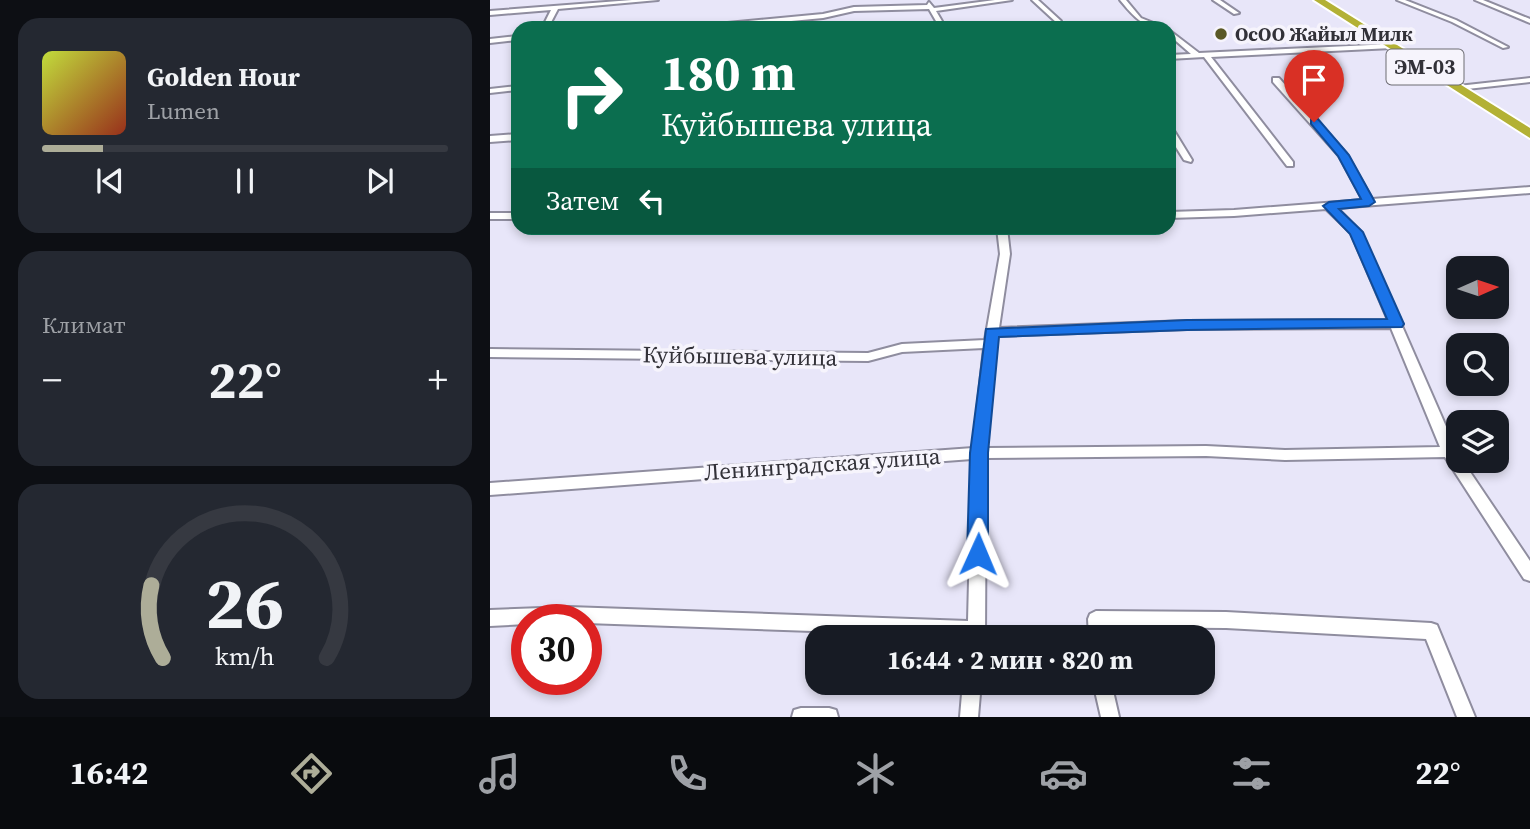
<!DOCTYPE html>
<html lang="ru">
<meta charset="utf-8">
<style>
body{margin:0;font-family:"Source Serif 4",serif;background:#242831;color:#f1f3f6;height:100vh;display:flex;flex-direction:column;font-size:26px;white-space:nowrap}
*{box-sizing:border-box;margin:0}
p{font-size:23px;color:#9ea1a6}
.icon{flex:none;width:38px;height:38px;fill:none;stroke:currentColor;stroke-width:2;stroke-linecap:round;stroke-linejoin:round}
.map{position:relative;flex:1;overflow:hidden}
.panel{display:flex;flex-direction:column;gap:18px;padding:18px;background:#0d0f14;width:490px}
.panel>*{flex:none}
.banner{position:absolute;left:21px;top:21px;width:665px;height:214px;border-radius:21px;box-shadow:0 4px 10px #0003;background:#0b6e4f;color:#fff;overflow:hidden}
.needle{width:46px;rotate:87deg}
.controls{position:absolute;left:956px;top:256px;display:grid;gap:14px}
.controls a{display:grid;place-items:center;width:63px;height:63px;border-radius:14px;background:#171b24;box-shadow:0 4px 10px #0003;font-size:35px}
.speed{position:absolute;left:21px;top:604px;display:flex;gap:14px;font-size:35px;font-weight:700;text-align:center}
.speed>*{display:grid;place-content:center;width:91px;height:91px;border-radius:50%;background:#171b24;box-shadow:0 4px 10px #0003;line-height:1}
.speed .limit{border:10px solid #d22;background:#fff;color:#111}
.pin{position:absolute;display:grid;place-items:center;width:60px;height:60px;color:#fff;margin:-72px -30px;border-radius:50% 50% 50% 0;rotate:-45deg;box-shadow:0 0 7px #0007}
.pin .icon{rotate:45deg}
.me{position:absolute;width:77px;margin:-38px;rotate:1deg;stroke-linejoin:round;filter:drop-shadow(0 0 5px #0008)}
.turn{display:flex;align-items:center;gap:24px;height:147px;padding:0 35px;font-size:32px}
.turn .icon{width:91px;height:91px;stroke-width:2.5}
.turn b{display:block;font-size:49px;line-height:60px}
.then{display:flex;align-items:center;height:66px;padding:0 35px;background:#0003;gap:14px;font-size:26px}
.big{font-size:52px;font-weight:700;line-height:1.1}
.panel .tile{flex:1;display:flex;flex-direction:column;justify-content:center;gap:10px;min-width:0;padding:0 24px;border-radius:21px;background:#242831}
.panel .dial{align-items:center;gap:0}
.dial svg{height:182px;overflow:visible;fill:none;stroke:#363941;stroke-width:7;stroke-linecap:round;text-anchor:middle}
.dial text{fill:#f1f3f6;stroke:none}
.song{display:flex;align-items:center;gap:21px}
.cover{width:84px;height:84px;border-radius:10px;background:linear-gradient(135deg,hsl(70 70% 55%),hsl(10 70% 35%))}
.played{height:7px;border-radius:4px;background:linear-gradient(90deg,#adad98 15%,#363941 15%)}
.keys{display:flex;justify-content:space-around;direction:ltr}
.heat{display:flex;justify-content:space-between;align-items:center;font-size:38px;direction:ltr}
.trip{position:absolute;left:315px;top:625px;width:410px;height:70px;border-radius:21px;background:#171b24;box-shadow:0 4px 10px #0003;font-weight:700;line-height:70px;text-align:center}
.tab-bar{display:flex;height:112px;justify-content:space-around;align-items:center;background:#090b0e;color:#9ea1a6}
.tab-bar .icon{width:49px;height:49px}
.tab-bar .active{color:#adad98}
.tab-bar b{font-size:32px;color:#f1f3f6}
main{display:flex;flex:1;min-height:0}
.map>svg:first-child{display:block}
.lines{fill:none;stroke-linecap:round;stroke-linejoin:round}
.minor-casing{stroke:#8f8d9f;stroke-width:4}
.highway-casing{stroke:#fff;stroke-width:4}
.minor{fill:#fff;fill-rule:evenodd}
.highway{fill:#b3b135;fill-rule:evenodd}
.route{fill:#1a73e8;stroke:#114b97;stroke-width:2}
.poi-dot{fill:#595825;stroke:#f6f4fc;stroke-width:2.5}
.labels{text-anchor:middle;stroke-width:7;stroke-linejoin:round;paint-order:stroke}
.far-poi-label{font-size:19px;font-weight:bold;fill:#323138;stroke:#f6f4fc;text-anchor:start}
.shield{fill:#f6f4fc;stroke:#6d6c73;stroke-width:2}
.shield-label{font-size:21px;font-weight:bold;fill:#323138}
.street-label{font-size:23px;fill:#323138;stroke:#f6f4fc}
</style>
<main>
<section class="panel">
<div class="tile">
<div class="song"><i class="cover"></i><div><b>Golden Hour</b><p>Lumen</p></div></div>
<div class="played"></div>
<div class="keys"><svg class="icon" aria-label="previous" viewBox="0 0 24 24"><path d="M18 5L8 12l10 7zM5 5v14"/></svg><svg class="icon" aria-label="pause" viewBox="0 0 24 24"><path d="M8 5v14M16 5v14"/></svg><svg class="icon" aria-label="next" viewBox="0 0 24 24"><path d="M6 5l10 7-10 7zM19 5v14"/></svg></div>
</div>
<div class="tile"><p>Климат</p>
<div class="heat"><a>−</a><b class="big">22°</b><a>+</a></div>
</div>
<div class="tile dial"><svg viewBox="0 0 100 80">
<path d="M14 69A42 42 0 1 1 86 69"/>
<path d="M14 69A42 42 0 0 1 9 37" stroke="#adad98"/>
<text x="50" y="56" font-size="32" font-weight="700">26</text>
<text x="50" y="72" font-size="11">km/h</text>
</svg></div>
</section>
<div class="map">
<svg width="1040" height="717" viewBox="0 0 1040 717">
<rect width="100%" height="100%" fill="#e8e6f9"/>
<g class="lines">
<defs>
<path id="minor" d="M142,0h26l-100,9 -10,19h-6l9,-18 -61,5v-4z
M505,0h17l-76,11 10,17h-6l-11,-19 -75,2 -31,7 -107,10h-23l3,-2 127,-12 31,-7 73,-2 2,-3 5,6z
M542,0h6l23,21v2h-4z
M630,0h6l15,18 25,10c-23,0 -32,-11 -46,-28z
M723,0h7l19,13 -5,1z
M907,0h8l51,20 52,27 -5,1 -51,-26z
M985,0h8l47,19v4z
M679,30l30,23 193,-9 3,2 -3,2 -181,9 82,105v4h-6l-83,-109 -35,2v-4l22,-1 -22,-19z
M28,36v4l-28,3v-4z
M783,78h6l67,75 26,46 158,-12v6l-193,15 24,24 38,89 4,3 -1,2 56,128v6h4l68,101v20l-6,-2 -79,-122 -160,3 -79,-4 -220,2 -1,179 -399,-14v-3h-59v4l-37,2v-16l79,-3 399,14 4,-162 -482,36v-12l483,-35 11,-100 -82,4 -34,9 -378,-4v-8l378,4 34,-9 83,-4 15,-86 -3,-26h10l3,26 -11,74 188,-7 201,-1 -37,-87 -25,-24 -92,7 -65,2v-6l65,-2 129,-10 -24,-44 -66,-74zM901,328l49,119 -155,3 -79,-4 -220,2 11,-112 190,-7z
M1040,78v4l-72,8 -4,-2 4,-2z
M28,86v4l-28,3v-4z
M679,127l4,2 19,31 -1,2 -7,-2 -15,-24z
M28,134v6l-28,2v-6z
M0,213h28v6h-28z
M606,611l130,1 205,11 6,2 38,92h-18l-31,-78 -200,-11 -121,-1 2,10h-18l-1,-18 2,-5z
M473,682h18l-3,35h-18z
M603,682h18l8,35h-18z
M311,708h28l7,2 2,7h-46l2,-7z"/>
<path id="highway" d="M824,0h11l205,128v10z"/>
</defs>
<use href="#minor" class="minor-casing"/>
<use href="#highway" class="highway-casing"/>
<use href="#minor" class="minor"/>
<use href="#highway" class="highway"/>
</g>
<path class="route" d="M821,119h7l31,36 26,47 -6,4 -30,3 24,23 41,92 -2,3 -215,3 -188,7 -11,116v101l-3,6 -7,2 -8,-2 -3,-6 3,-101 16,-124 201,-9 200,-1 -37,-85 -27,-28 6,-4 32,-3 -23,-43 -27,-32z"/>
<circle class="poi-dot" cx="731" cy="34" r="7"/>
<g class="labels">
<g class="far-poi-label">
<text x="745" y="41">ОсОО Жайыл Милк</text>
</g>
<rect class="shield" x="896.5" y="49.5" width="77" height="35" rx="5"/>
<g class="shield-label">
<text x="935" y="74">ЭМ-03</text>
</g>
<g class="street-label">
<text transform="translate(250 356) rotate(1)" y="8">Куйбышева улица</text>
<text transform="translate(332 464) rotate(-4)" y="8">Ленинградская улица</text>
</g>
</g>
</svg>
<div class="controls">
<a><svg class="needle" viewBox="-14 -14 28 28"><path d="M0-13l5 13h-10z" fill="#e53935"/><path d="M0 13l5-13h-10z" fill="#9ea1a6"/></svg></a>
<a><svg class="icon" aria-label="search" viewBox="0 0 24 24"><circle cx="10" cy="10" r="6"/><path d="M15 15l6 6"/></svg></a>
<a><svg class="icon" aria-label="layers" viewBox="0 0 24 24"><path d="M12 4l9 5-9 5-9-5zM3 14l9 5 9-5"/></svg></a>
</div>
<div class="speed"><div class="limit">30</div></div>
<div class="pin" style="left:824px;top:122px;background:#d93025"><svg class="icon" aria-label="arrive" viewBox="0 0 24 24"><path d="M6 21V4h12l-3 4 3 4H6"/></svg></div>
<svg class="me" style="left:488px;top:554px" viewBox="-20 -20 40 40"><path d="M0-17L14 15 0 8-14 15z" fill="#1a73e8" stroke="#fff" stroke-width="4"/></svg>
<div class="trip">16:44 · 2 мин · 820 m</div>
<div class="banner">
<div class="turn"><svg class="icon" aria-label="right" viewBox="0 0 24 24"><path d="M7 20v-9h11M14 6l5 5-5 5"/></svg><div><b>180 m</b>Куйбышева улица</div></div>
<div class="then">Затем<svg class="icon" aria-label="left" viewBox="0 0 24 24"><path d="M17 20v-9H6M10 6l-5 5 5 5"/></svg></div>
</div>
</div>
</main>
<nav class="tab-bar">
<b>16:42</b>
<svg class="icon active" aria-label="directions" viewBox="0 0 24 24"><path d="M12 3l9 9-9 9-9-9zM9 14v-3h6M13 9l2 2-2 2"/></svg>
<svg class="icon" aria-label="music" viewBox="0 0 24 24"><path d="M9 18V5l10-2v13"/><circle cx="6" cy="18" r="3"/><circle cx="16" cy="16" r="3"/></svg>
<svg class="icon" aria-label="phone" viewBox="0 0 24 24"><path d="M5 4h4l2 5-3 2q2 4 5 5l2-3 5 2v4C11 20 4 13 5 4z"/></svg>
<svg class="icon" aria-label="climate" viewBox="0 0 24 24"><path d="M12 3v18M4 7l16 10M4 17L20 7"/></svg>
<svg class="icon" aria-label="car" viewBox="0 0 24 24"><path d="M5 17H2v-5l4-1 3-4h7l3 4 3 1v5h-3M9 17h6M6 11h13"/><circle cx="7" cy="17" r="2"/><circle cx="17" cy="17" r="2"/></svg>
<svg class="icon" aria-label="filters" viewBox="0 0 24 24"><path d="M4 7h16M4 17h16"/><circle cx="9" cy="7" r="2"/><circle cx="15" cy="17" r="2"/></svg>
<b>22°</b>
</nav>
